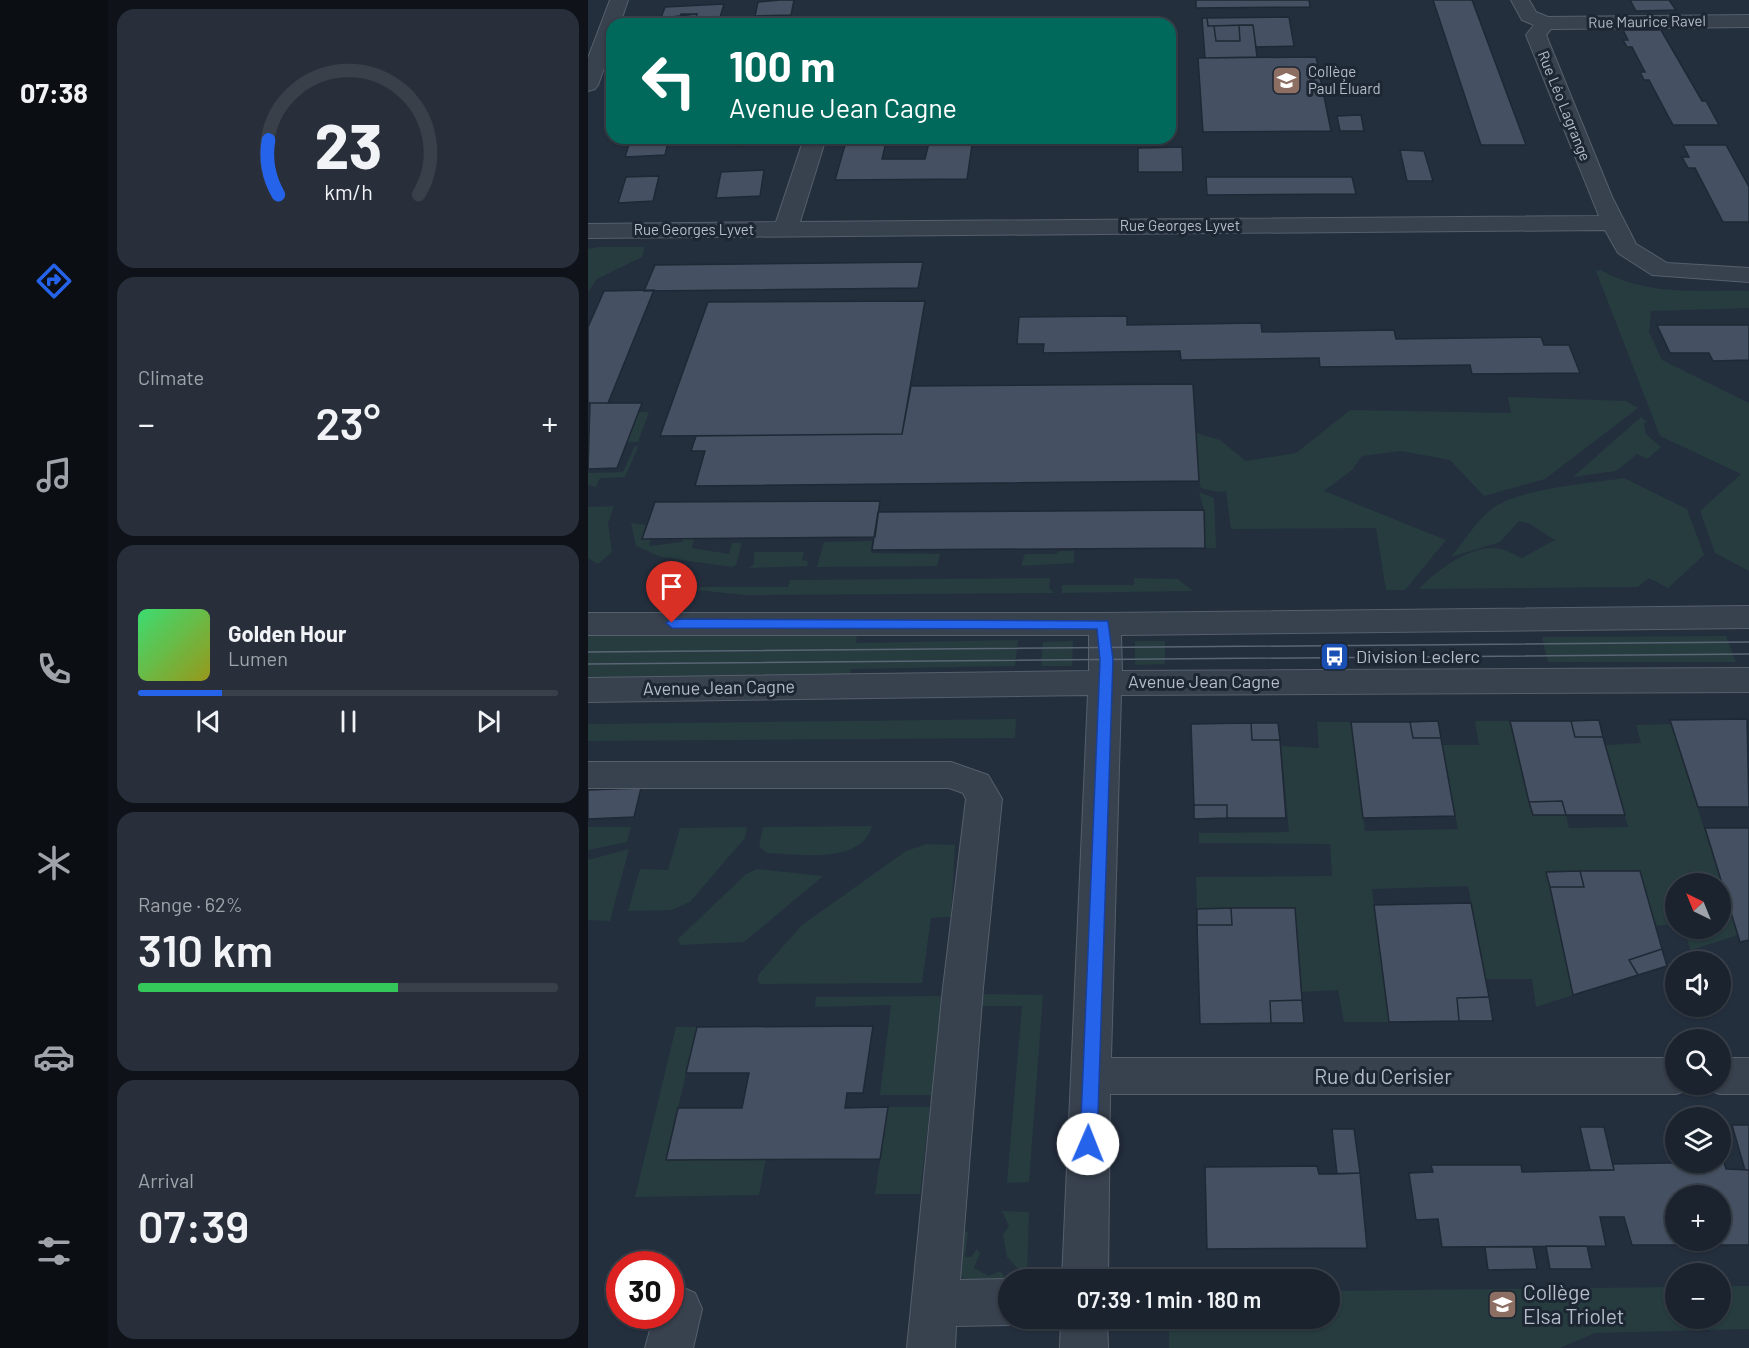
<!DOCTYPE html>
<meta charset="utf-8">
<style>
body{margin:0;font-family:Barlow,sans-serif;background:#282f3a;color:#f1f3f6;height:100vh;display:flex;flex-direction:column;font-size:22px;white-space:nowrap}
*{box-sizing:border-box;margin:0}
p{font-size:20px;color:#a0a4aa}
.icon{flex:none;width:33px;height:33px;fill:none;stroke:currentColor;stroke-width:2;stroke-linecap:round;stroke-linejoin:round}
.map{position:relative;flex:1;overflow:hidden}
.details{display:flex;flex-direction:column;gap:9px;padding:9px;background:#0f1319;width:480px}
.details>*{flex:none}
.guide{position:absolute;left:18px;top:18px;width:570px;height:126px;border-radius:18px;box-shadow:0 2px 4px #0004,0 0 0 2px #39404a;background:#00695c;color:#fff;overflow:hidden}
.needle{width:39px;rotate:317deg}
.fabs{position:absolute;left:1077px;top:873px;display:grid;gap:12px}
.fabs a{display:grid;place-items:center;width:66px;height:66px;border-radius:50%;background:#1b232e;box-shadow:0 2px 4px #0004,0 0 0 2px #39404a;font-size:30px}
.speed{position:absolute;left:18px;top:1251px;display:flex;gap:12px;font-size:30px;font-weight:700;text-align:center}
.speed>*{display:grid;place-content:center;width:78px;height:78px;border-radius:50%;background:#1b232e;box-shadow:0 2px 4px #0004,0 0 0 2px #39404a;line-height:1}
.speed .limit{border:9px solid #d22;background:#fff;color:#111}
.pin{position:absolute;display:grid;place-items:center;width:51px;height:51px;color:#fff;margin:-62px -26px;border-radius:50% 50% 50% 0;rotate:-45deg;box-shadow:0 0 6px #0007}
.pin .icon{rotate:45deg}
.me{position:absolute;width:66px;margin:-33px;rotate:1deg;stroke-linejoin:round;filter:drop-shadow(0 0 4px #0008)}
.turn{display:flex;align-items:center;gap:21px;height:126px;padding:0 24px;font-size:27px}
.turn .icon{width:78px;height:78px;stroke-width:2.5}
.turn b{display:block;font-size:42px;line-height:51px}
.big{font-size:45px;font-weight:600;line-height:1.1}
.details .widget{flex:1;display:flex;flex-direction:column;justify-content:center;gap:9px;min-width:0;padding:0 21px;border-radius:18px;background:#282f3a}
.details .dial{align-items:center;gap:0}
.dial svg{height:156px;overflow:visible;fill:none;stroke:#39404a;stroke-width:7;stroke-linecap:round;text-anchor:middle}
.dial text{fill:#f1f3f6;stroke:none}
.song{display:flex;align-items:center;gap:18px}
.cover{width:72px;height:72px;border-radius:9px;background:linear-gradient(135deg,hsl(140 70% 55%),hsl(60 70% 35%))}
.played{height:6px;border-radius:3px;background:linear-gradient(90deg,#2563eb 20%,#39404a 20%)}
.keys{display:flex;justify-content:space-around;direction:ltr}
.heat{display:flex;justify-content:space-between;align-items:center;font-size:33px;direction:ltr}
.charge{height:9px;border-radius:4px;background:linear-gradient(90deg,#34c759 62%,#39404a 0)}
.trip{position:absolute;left:410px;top:1269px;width:342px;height:60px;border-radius:30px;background:#1b232e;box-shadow:0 2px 4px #0004,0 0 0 2px #39404a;font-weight:600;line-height:60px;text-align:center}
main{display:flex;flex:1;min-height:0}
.tabs{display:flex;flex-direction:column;width:108px;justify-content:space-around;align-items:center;background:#0b0e12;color:#a0a4aa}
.tabs .icon{width:42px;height:42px}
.tabs .selected{color:#2563eb}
.tabs b{font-size:27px;color:#f1f3f6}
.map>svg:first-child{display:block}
.green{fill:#263c3f}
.building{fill:#455162;stroke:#1f2835;stroke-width:1.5;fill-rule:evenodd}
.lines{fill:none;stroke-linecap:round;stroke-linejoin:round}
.minor-casing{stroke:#565f6c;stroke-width:2}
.minor{fill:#38414e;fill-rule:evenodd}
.tram{stroke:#5a6575;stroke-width:1.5}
.route{fill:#2563eb;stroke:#184099;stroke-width:1.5}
.labels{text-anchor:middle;stroke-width:6;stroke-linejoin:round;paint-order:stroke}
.far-street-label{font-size:15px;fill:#b4bcc9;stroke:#1d2633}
.far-poi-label{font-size:15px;fill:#b4bcc9;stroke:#1d2633;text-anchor:start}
.poi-label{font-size:18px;fill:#b4bcc9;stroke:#1d2633;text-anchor:start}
.street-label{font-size:18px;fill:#b4bcc9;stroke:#1d2633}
.near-street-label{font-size:21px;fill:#b4bcc9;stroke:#1d2633}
.near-poi-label{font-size:21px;fill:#b4bcc9;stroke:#1d2633;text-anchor:start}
</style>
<main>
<nav class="tabs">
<b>07:38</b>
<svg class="icon selected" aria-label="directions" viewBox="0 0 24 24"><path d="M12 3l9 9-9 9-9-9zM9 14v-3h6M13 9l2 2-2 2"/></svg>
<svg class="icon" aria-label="music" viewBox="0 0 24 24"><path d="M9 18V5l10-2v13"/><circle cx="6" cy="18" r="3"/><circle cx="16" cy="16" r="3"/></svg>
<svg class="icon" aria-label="phone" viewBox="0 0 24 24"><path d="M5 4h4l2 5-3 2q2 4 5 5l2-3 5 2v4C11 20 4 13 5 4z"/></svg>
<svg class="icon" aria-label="climate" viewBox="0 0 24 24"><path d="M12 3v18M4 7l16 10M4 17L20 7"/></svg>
<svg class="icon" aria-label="car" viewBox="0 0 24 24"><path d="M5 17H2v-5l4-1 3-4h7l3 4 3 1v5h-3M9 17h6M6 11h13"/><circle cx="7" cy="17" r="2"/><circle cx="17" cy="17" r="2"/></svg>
<svg class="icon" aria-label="filters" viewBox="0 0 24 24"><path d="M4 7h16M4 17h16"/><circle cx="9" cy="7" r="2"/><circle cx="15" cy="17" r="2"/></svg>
</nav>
<section class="details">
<div class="widget dial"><svg viewBox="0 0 100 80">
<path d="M14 69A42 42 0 1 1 86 69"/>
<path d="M14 69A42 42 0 0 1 9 41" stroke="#2563eb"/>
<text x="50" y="56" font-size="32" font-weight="700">23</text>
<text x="50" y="72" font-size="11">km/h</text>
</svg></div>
<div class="widget"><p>Climate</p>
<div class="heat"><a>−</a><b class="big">23°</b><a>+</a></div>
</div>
<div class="widget">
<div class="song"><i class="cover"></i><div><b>Golden Hour</b><p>Lumen</p></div></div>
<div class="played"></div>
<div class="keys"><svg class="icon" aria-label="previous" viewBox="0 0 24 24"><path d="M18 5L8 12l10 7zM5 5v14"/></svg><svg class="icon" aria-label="pause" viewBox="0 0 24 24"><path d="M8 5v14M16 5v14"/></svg><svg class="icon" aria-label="next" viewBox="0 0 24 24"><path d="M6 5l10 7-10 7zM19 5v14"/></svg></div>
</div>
<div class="widget"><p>Range · 62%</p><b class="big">310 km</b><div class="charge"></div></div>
<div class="widget"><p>Arrival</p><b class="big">07:39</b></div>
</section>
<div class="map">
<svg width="1161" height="1348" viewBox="0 0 1161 1348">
<rect width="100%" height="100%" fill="#242f3e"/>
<path class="green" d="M10,247h47l-3,10 -45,22 -9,13v-43z
M1013,270c44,26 99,20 148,21v17l-98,3 -2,21 13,28 87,43v168l-34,-18 -15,-42 41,-37 -81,-38 -64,-165z
M920,397l118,4 12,7 -93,71 -61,17 -34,-36 -49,-9 -39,5 -10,14 -28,21 122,49 -41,50h-19l-10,-62 -145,1 -5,-38 -8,1 -17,-4 -2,-7 -3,-48 24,7 26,21 50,-8 54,-43 161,3z
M50,412h11l-11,30h-11z
M1053,417l6,5 -3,1 2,11 15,13 -14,12 -10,-5 -21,17 -43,6z
M47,446l3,1 -13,30 -25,1 -4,9 -8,-2v-16l1,4 34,-1z
M1036,478l63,31 17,46 -36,33 -19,-10 -11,9 -219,2c16,-18 55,-47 81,-40 7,1 15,6 22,9l33,-18 -25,-16 -11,-3 -19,21 -49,15c13,-16 26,-37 42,-49 25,-19 99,-25 131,-30z
M611,492l15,6 2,50h-11l-1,-38z
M26,506l-6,17 4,29 -14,12 -10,-6v-51z
M43,523l15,2 -4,13 9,1 -2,7 33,-4 1,-4h11l-2,10 37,6 3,-11h10l-6,22 -4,2 -71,-10 -25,-11z
M284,541l-1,12 69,1 -3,12 -120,1 7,-25z
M472,551h14v12l-53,3 4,-12h30z
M166,552h50l-2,8 6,1 -1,5 -59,2 6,-4z
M462,578l-1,10 5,5 -309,2 -48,-5 2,-3h89l2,-7z
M546,578l44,1 15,12 -131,2v-8h72z
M269,634l-1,9 162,-3 -3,26 -164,3 -2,9 -261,1v-44z
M1138,636l10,26h-188l-6,-25z
M485,641l-1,25h-31l2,-24z
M547,641h30v23l-30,1z
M428,719l-1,19 -427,3v-17z
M887,721h35l23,94h33l3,13 59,-1 -23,-82 36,-2 -5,-18 35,-1 67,211 -47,15 -8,-21 37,-1v-44h-44l-1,40 -19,2 -16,-55 -93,1 26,123 -37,12 -4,-28h-47l-17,-93 -96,3 17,133h-45l-6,-32 -36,2 -7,-84 -98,1 -1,-32 136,-1 -2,-32 -131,-1v-10l90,-1 -8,-86 38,2 -2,-26h34l14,109 93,-2 -16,-84h37z
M284,826c-10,39 -75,28 -105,27l-8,-7 4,-19z
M0,827h43l-4,15 -39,8z
M159,827l-2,11 -55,64 -19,8 -43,1 12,-42 28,1 12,-42z
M338,844l29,1 -4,72 -20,1 -9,65 -161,1 -3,-2v-7l44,-50 104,-74z
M41,849l-19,72 -22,-1v-60z
M169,869l66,7 -79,66 -64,3 -2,-6 67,-64z
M391,994l64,1 -14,187 -22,1 15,-177h-44z
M355,996l-11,99h-52l11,-90 -76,2 1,-10z
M88,1027h21l-31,132h100l-7,36 -124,2z
M300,1107h42l-10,87h-45z
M414,1211l27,1 -2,67h-3l-4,-8 -13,-14 -4,-22 6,-9z
M373,1230l7,2 -3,25h6l6,-8 3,4 -6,15 15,8 11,-5 8,10h-43l-5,-6z
M1133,1286h28v43l-154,4 -35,15h-391v-29l160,-1v-27l346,-4 1,31h44z"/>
<path class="building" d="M192,0h14l-3,15 -36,1 3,-14z
M608,0h113l1,7 -114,1z
M845,0h39l54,145h-45z
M1042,0h39l7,10 -40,1z
M136,4l-6,20h-24l3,-10 -36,4 4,-11z
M93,14h16l-2,6 -35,1 1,-3h19z
M701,17l5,29 -38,1 -3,-22 -45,1 -1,-8z
M483,18l-1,6h-208l2,-5z
M614,18h5l1,8h6l2,15h24l-1,-16h14l4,32 -52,1z
M651,25l1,16h-24l-2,-15z
M1035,30h38l41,71h4l13,24h-46l-24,-45h-5l-4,-8h5l-13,-25h-5l-4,-7h5z
M728,57l15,74 -128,1 -5,-74z
M773,115l3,16h-24l-3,-15z
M43,138h38l-4,17 -40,2z
M147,138h36l-1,6 -36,2z
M259,138h40l-5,21h43l5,-21h43l-6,41 -132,1z
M1095,145h43l23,42v35h-26l-28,-54h-7l-6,-11h7z
M594,147l1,25h-45v-24z
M812,150l24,1 9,30h-26z
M176,170l-4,26 -44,2 5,-26z
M71,176l-6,25 -35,2 8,-26z
M618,177h146l4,17 -149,1z
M335,262l-5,26 -274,3 11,-26z
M66,290l-46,113h-20v-76l16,-36z
M337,301l-23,133 -242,2 48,-134z
M539,316v9l134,-2 1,9 132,-2 2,9 145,-2 3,8h25l11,28 -108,1 -2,-9 -150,2 -1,-9 -138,2 -1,-9 -137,2 1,-9h-27l2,-27z
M1069,325h92v35l-36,1 -4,-8h-39z
M605,384l6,97 -504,5 10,-35h-14l5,-15 206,-2 9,-48z
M2,403h52l-25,65 -29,1z
M292,501l-5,36 -233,2 13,-37z
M616,510l1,38 -333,2 6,-38z
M1159,719l2,88h-51l-28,-87z
M1011,720l4,17h-28l-4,-16z
M850,721l3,17h-28l-3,-16z
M922,721h61l4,16h28l22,78h-59l-4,-14 -33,1z
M763,722h59l3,16h28l14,78 -92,2z
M663,723h27l2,17h-28z
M663,723l1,17h28l6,78h-59v-13h-33l-3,-81z
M53,788l-7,29 -46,2v-29z
M974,801l4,14h-33l-4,-13z
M606,805h33v13l-33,1z
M1117,828h44v112l-9,2z
M992,871h60l22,78 -33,11 9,15 -65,20 -23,-108h34z
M992,871l4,16h-34l-4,-15z
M883,903l18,94 -32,1 2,23 -70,1 -15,-117z
M643,908h64l7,92 -32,1 1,22 -71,1 -3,-99h35z
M643,908l1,17h-35v-16z
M1074,949l5,17 -29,9 -9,-15z
M901,997l4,24h-34l-2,-23z
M714,1000l2,23h-33l-1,-22z
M285,1026l-10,67h-16l-2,15 43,-1 -8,52 -214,1 12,-52h64l7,-35h-63l11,-46z
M1144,1125h17v45h-4z
M992,1127h24l10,43h-24z
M744,1129h22l6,44 -23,1z
M1136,1162l2,7 23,1v75h-117l-8,-28h-24l6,29 -164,1 -4,-28 -22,1 -7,-47 24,-1 -2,-7h90l1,7 92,-2 -1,-6zM1088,1196h44v44h-44z
M729,1166l2,8 41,-1 7,75 -160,1 -2,-82z
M958,1246h41l5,23h-42z
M897,1247h48l4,22 -49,1z"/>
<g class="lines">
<defs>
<path id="minor" d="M22,0h18l-8,24h-8v22l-14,39 -3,4 -7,2v-33z
M923,0h18l7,12 12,5 201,-2v12l-198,2 -5,6 66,162 24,47 31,19 82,5v14l-97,-7 -34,-22 -13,-23 -1017,8v-14l188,-2 28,-84h22l-26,84 799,-6 -73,-181 8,-10 -12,-5z
M1161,606v22l-628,7 1,36 627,-3v24l-628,3 -10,363h565v26h17l-2,5 -15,5h-566l-2,186h-46l26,-585 -500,7v-24l501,-7v-36h-501v-22h516z
M0,762h363l37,13 14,24 -19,189 -23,292 48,-1 1,1 -1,38h16l-16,7 -52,1 -1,22h-48l36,-360 23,-189 -3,-6 -14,-5h-361z
M1132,1058h29v36h-29l-15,-5 -2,-5h17z
M91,1286l16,7 7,16 -9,39h-48l9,-32h16v-27z
M473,1318h46l1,30h-48z"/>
</defs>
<use href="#minor" class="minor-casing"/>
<use href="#minor" class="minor"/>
<path class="tram" d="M0,652l1161,-10
M0,664l1161,-10"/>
</g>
<path class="route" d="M84,619l436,2 5,39 -16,484 -2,6 -7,2 -6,-2 -2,-6 20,-484 -3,-31 -425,-1 -6,-5z"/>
<defs>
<symbol id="school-square" viewBox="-11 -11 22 22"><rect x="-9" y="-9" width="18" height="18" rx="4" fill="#8d6e63" stroke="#1d2633"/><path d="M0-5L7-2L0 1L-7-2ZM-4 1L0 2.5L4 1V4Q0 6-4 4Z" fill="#fff"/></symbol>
<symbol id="bus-square" viewBox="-11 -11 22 22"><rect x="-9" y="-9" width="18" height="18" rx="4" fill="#1a4fb4" stroke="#1d2633"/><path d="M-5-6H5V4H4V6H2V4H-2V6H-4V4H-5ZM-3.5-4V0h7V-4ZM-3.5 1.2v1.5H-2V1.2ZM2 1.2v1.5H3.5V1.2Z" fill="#fff"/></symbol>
</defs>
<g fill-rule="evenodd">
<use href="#school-square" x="682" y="64" width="33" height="33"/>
<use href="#bus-square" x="730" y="640" width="33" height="33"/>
<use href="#school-square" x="898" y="1288" width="33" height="33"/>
</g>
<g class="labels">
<g class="far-street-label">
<text transform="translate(1059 22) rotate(-1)" y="5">Rue Maurice Ravel</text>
<text transform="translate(976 106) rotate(68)" y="5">Rue Léo Lagrange</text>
<text x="592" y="231">Rue Georges Lyvet</text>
<text x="106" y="235">Rue Georges Lyvet</text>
</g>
<g class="far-poi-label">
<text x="720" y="77">Collège<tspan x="720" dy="17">Paul Éluard</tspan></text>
</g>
<g class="poi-label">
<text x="768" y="663">Division Leclerc</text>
</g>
<g class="street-label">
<text x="616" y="688">Avenue Jean Cagne</text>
<text transform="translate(131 688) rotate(-1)" y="6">Avenue Jean Cagne</text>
</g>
<g class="near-street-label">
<text x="795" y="1084">Rue du Cerisier</text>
</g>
<g class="near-poi-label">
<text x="935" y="1300">Collège<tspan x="935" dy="24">Elsa Triolet</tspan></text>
</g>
</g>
</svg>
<div class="fabs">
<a><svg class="needle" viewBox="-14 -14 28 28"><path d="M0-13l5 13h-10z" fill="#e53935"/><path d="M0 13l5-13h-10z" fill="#a0a4aa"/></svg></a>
<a><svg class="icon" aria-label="sound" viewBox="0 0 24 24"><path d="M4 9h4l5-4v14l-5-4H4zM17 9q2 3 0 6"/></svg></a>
<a><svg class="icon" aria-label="search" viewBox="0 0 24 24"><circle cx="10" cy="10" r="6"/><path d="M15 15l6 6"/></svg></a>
<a><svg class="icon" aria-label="layers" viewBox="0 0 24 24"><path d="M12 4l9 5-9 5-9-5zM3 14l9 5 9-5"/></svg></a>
<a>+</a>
<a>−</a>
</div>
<div class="speed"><div class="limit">30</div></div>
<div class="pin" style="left:84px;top:623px;background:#d93025"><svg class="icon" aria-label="arrive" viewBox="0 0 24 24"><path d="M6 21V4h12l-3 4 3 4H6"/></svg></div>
<svg class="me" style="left:500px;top:1144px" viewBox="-20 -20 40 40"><circle r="19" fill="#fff"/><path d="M0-13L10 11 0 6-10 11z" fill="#2563eb"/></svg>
<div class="trip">07:39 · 1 min · 180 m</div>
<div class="guide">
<div class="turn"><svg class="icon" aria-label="left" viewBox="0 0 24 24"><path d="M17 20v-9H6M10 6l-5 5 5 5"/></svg><div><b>100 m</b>Avenue Jean Cagne</div></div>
</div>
</div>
</main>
